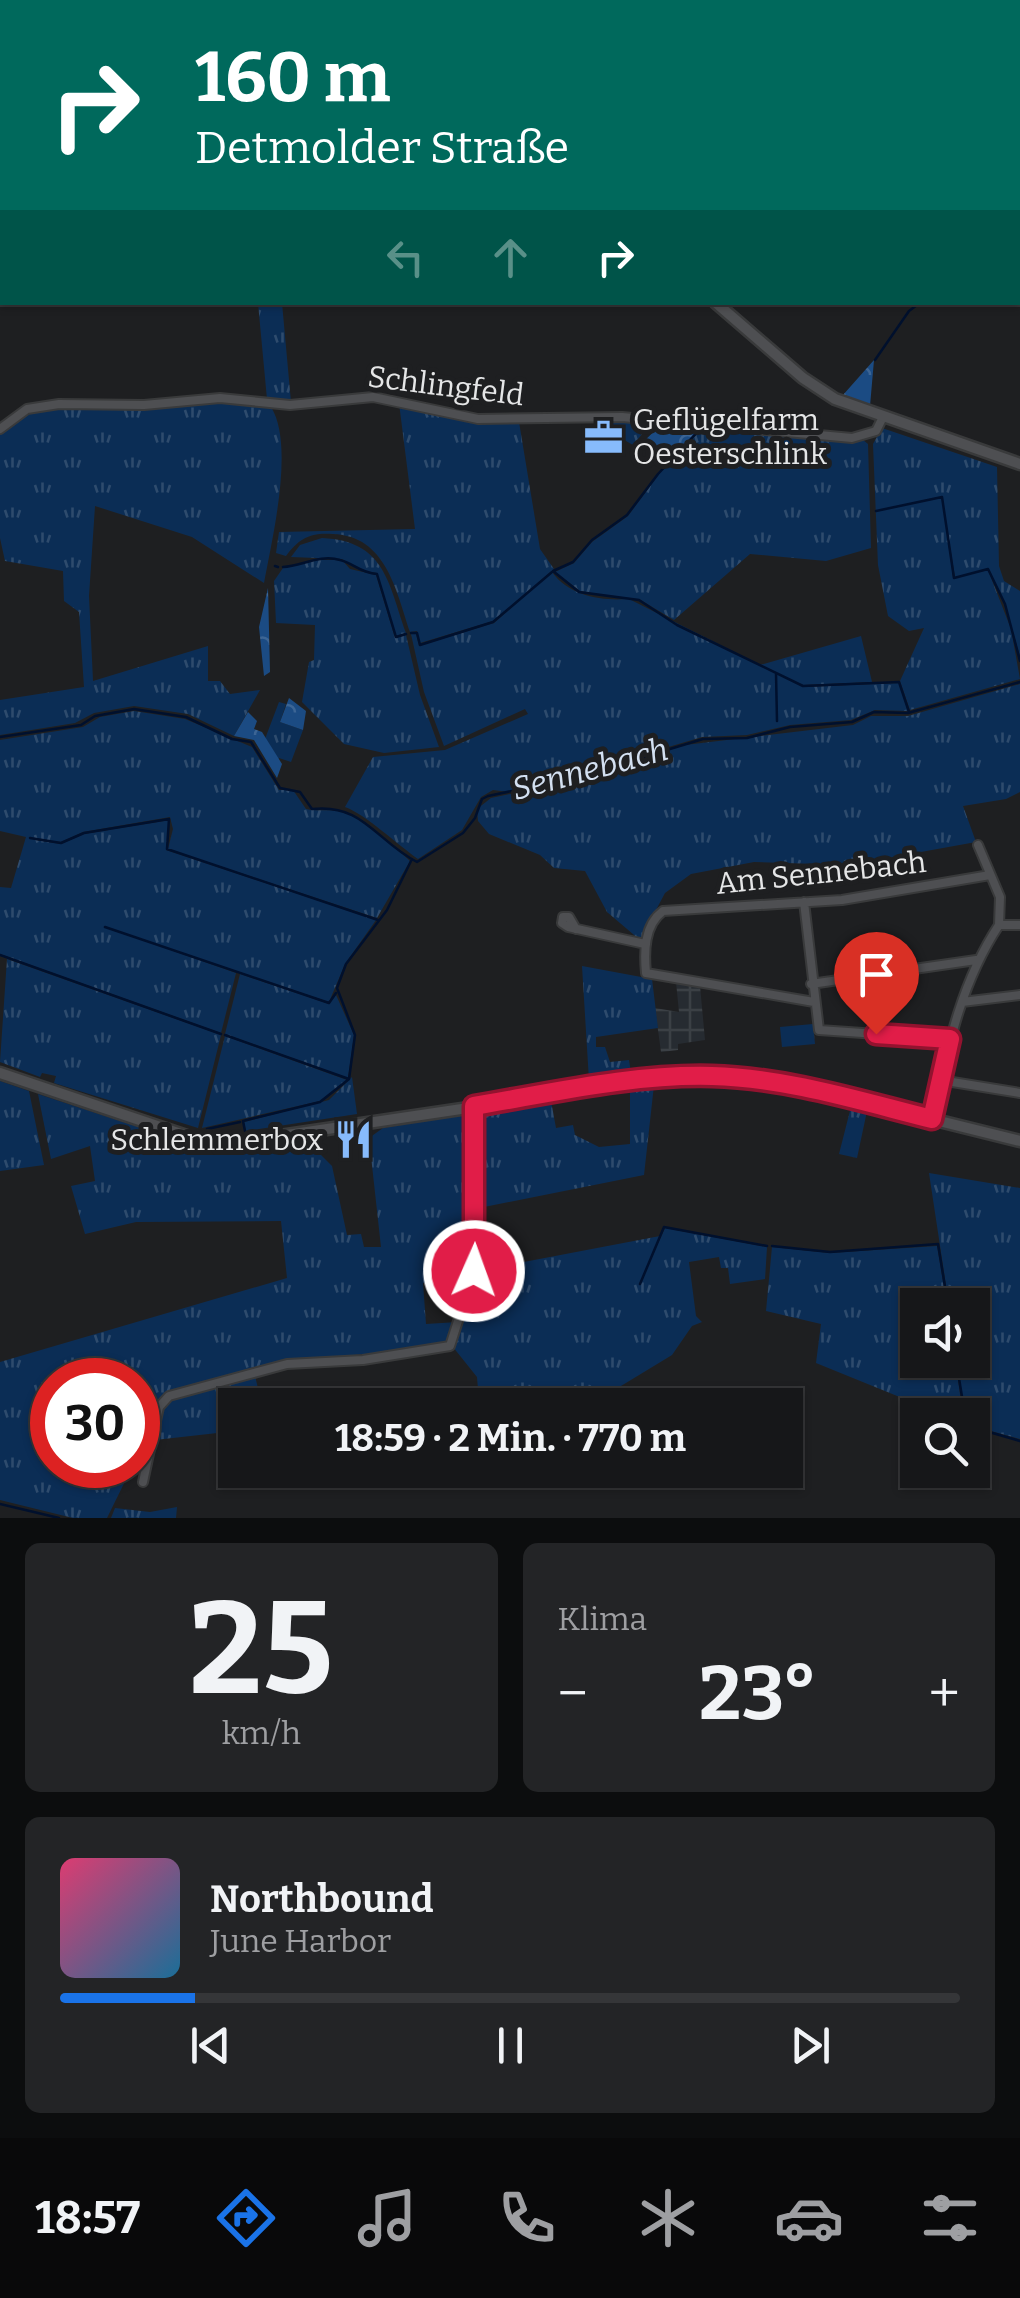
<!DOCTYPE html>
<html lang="de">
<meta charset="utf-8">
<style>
body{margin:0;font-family:Bitter,serif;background:#232426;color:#f1f3f6;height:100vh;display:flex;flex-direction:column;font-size:38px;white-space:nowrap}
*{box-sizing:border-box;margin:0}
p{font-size:32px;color:#9e9fa2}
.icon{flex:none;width:55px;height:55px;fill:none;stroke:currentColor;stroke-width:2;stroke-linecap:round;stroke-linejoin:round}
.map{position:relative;height:1518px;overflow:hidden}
.side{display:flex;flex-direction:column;gap:25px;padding:25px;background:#0c0d0e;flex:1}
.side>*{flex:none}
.top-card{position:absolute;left:0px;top:0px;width:1020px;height:305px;box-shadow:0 2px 8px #0004,0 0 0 2px #353638;background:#00695c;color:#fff;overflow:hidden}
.controls{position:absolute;left:900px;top:1288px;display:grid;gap:20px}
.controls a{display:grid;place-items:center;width:90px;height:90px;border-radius:0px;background:#161719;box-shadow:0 2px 8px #0004,0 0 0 2px #353638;font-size:50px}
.speed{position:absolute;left:30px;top:1358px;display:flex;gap:20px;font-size:50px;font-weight:700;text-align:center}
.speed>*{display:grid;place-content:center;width:130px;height:130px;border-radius:50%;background:#161719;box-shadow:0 2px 8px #0004,0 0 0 2px #353638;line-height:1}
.speed .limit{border:15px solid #d22;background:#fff;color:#111}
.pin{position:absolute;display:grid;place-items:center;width:85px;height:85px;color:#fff;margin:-102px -42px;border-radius:50% 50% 50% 0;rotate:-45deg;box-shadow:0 0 10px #0007}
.pin .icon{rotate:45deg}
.me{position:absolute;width:110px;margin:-55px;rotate:2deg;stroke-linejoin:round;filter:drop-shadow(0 0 8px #0008)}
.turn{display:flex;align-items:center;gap:35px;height:210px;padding:0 30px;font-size:45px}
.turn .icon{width:130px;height:130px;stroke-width:2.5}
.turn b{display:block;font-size:70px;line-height:85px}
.lanes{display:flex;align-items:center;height:95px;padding:0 30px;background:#0003;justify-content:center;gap:50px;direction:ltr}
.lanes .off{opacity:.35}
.big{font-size:75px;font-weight:700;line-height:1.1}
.side .tile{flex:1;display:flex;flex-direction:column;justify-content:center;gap:15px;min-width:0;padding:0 35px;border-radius:15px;background:#232426}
.side .dial{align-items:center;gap:0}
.dial b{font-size:130px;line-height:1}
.song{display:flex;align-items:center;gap:30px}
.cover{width:120px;height:120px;border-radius:15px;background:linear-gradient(135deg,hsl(340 70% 55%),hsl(200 70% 35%))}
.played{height:10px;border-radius:5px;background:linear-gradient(90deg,#1a73e8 15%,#353638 15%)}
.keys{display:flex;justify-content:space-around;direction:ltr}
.heat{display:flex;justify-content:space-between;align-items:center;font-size:55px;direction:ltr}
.side .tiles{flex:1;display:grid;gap:25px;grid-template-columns:1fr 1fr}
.tile:last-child{grid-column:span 2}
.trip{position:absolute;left:218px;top:1388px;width:585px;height:100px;border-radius:0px;background:#161719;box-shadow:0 2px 8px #0004,0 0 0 2px #353638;font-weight:700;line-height:100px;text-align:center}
.tabs{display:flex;height:160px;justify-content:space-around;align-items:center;background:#09090a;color:#9e9fa2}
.tabs .icon{width:70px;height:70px}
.tabs .selected{color:#1a73e8}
.tabs b{font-size:45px;color:#f1f3f6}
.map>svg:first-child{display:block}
.industrial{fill:url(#industrial-grid)}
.grass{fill:url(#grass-tufts)}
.forest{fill:url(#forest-crowns)}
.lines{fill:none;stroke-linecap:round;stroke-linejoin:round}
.stream{stroke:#00102d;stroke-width:2.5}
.street-casing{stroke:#393a3b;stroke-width:12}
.secondary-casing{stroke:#393a3b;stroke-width:15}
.street{stroke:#4e4f52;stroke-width:8}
.secondary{stroke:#4e4f52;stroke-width:10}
.route-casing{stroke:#92132f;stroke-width:25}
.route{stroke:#e11d48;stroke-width:18}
.labels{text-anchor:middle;stroke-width:10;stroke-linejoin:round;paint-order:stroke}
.street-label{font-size:30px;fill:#e5e6e7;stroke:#1e1f21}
.poi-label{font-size:30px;fill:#e5e6e7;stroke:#1e1f21;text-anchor:start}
.water-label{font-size:32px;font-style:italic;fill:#d3e0f1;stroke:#1e1f21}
</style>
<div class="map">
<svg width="1020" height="1518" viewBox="0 0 1020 1518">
<defs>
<pattern id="industrial-grid" width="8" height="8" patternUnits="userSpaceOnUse" patternTransform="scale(2.5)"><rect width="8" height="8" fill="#262b31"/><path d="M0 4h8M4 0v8" fill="none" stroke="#3b4045"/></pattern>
<pattern id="grass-tufts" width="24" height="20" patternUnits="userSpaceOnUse" patternTransform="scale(2.5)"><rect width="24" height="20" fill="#0b2d55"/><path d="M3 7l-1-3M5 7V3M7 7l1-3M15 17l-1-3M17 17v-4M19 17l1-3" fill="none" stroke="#2e4b6d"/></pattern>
<pattern id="forest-crowns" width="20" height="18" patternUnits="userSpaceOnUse" patternTransform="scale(2.5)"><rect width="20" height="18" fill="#1b4b83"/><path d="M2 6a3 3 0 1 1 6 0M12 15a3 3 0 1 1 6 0" fill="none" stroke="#3c6595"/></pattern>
</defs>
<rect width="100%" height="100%" fill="#1e1f21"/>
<path class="industrial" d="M676,982l24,4 5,54 -27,4v6l-17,2 -6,-44 24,4z"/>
<path class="grass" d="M258,303h24l9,99 -24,-3z
M220,401l51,6c24,38 1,132 -7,176l-72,-46 -97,-31 -6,90 4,85 115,-35v35h12l10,13 30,-4 -26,46 -46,-22 -54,-8 -40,7 -19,10 -75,12v-35l84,-13 -5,-75 -15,-11 -1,-30 -58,-10 -5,-23v-104l15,-15 28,-10z
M399,403l80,19h40l21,127 14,20 -61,52 -73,22 -3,-12 -7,1c-14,-42 -24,-96 -77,-98 -22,-2 -34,4 -47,22l-10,-3 3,-21 136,-3z
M600,419l45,2 3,6 -15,18 -33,-19 -8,8z
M705,426l158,14 5,4 3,104 -45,13 -76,-7 -76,66 -35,-21h-10l131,66 101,-29 11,46 -69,3 -15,-6 15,8 96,-4 9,28 -33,-1 -24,10 -61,5 -43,10 -45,2 -128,38 -65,17 -16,-2 -12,7 -19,33 -44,29c-20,-14 -53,-45 -73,-52l28,-50 72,-7 83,-36 -3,-5 -81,37 -20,-54 -13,-58h5l3,12 75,-23 58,-51c17,24 49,29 76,27l-48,-8 -25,-19 19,-9 18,-21 36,-26 31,-42z
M882,428l115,39 2,99 5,15 16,10v65l-15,-52 -16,-35 -34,8 -13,-80 11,81 35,-8 23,59 9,50 -110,31 -10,-29 24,-53 -15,3 -21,-15 -10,-51 -5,-121z
M322,538c63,3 66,44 84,95l-10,3 -19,-63 -15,-2 -20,-12 -51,-2 9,-12z
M315,560h27l8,9 26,6 19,63 11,-3 14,60 19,52 -55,6 -40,-9 -42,-42 7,-40 5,-2 1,-35 -39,-2 -2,-42 9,-13z
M1020,684v108l-14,7 -43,7 13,36 -127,23 -95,-3 -63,12 -26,19 -25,47 -33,-28 -22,-41 -31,-3 -14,-13 -51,-21 -11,-13 -1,-12 14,-11 95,-20 91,-32 176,-21 18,-9h37z
M279,702l7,2 -6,18 23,8 -12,32 -12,-4 -2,3 -12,-22z
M134,711l51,8 67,28 27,43h14l13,19c14,3 26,-1 40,4 16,5 51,36 64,48l-33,57 -203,-67 -6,-2 5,-20 -3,-12 -87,15 -22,10 -31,-3 31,5 23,-10 86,-14 -4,30 210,70 -31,44 -16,38 -224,-75 131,46 -15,60 -221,-79v-67l11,1 15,-51 -26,-6v-91l83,-13 17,-10z
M7,959l214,76 -23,93 -144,-45 2,-7 -14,-3 -2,4 -40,-15z
M582,966l70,13 6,49 -62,9v10h9l5,15 19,-2 2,13 -42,7z
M240,974l89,30 7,-9 18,40 -6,43 -123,-44z
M813,1024l2,20 -33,3 -2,-20z
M225,1036l122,44 -27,21 -118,27z
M352,1077l5,37 -111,17 -2,-9 85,-22z
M0,1081l29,10 15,74 -44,6z
M654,1085l-10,90 -165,33 1,-97 71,-10 5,27 17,-3 2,10 24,12 31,-3v-56z
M38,1094l170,56 44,-1 54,-9 26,26 15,69 14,-1 3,13h17l-12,-109 14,-10 90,-15 -1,158 -49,12 3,41 32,-2 -14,25 -147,13 -129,33c-19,15 -16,46 -30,66v-79h-86v85h81l-26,53h-34l-73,-18v-138l287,-84 -6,-57 -145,1 -51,12 -14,-48 24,-5 -5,-35 -39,13z
M851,1107l16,4 -10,47 -18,-4z
M929,1173l91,15v251l-47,-13 -1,-11h-7l-8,-55h15v-55h-23z
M665,1228l102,19 -2,32 -35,5 -2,-16h-7l-2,-11 -30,5 7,54 6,6 -10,4 -20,29 -56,34h-138l-1,-12 -24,-30 24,-76 183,-35 -20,48z
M937,1246l10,59h-29v55h37l8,55h-19l-128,-52 5,-39 -55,-13 6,-64 58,6z
M255,1376l7,29h-27v26l-80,9 7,-32 8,-10z
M177,1507l-1,11h-65l4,-10 35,4z"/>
<path class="forest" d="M874,360l-4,46 -27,-11z
M663,423l39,3 -34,36 -25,-20z
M268,588l2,84 -6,4 -5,-49z
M289,698l17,13 -3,19 -23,-8z
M248,712l9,9 -3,8 8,3 20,32 -5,14 -23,-38 -20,-4z"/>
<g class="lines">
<path class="stream" d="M596,0v2
M871,2l2,-2
M1018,251h2
M875,360l34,-49 12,-9
M702,427l-44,47 -31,41 -35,25 -19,22 -20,9 26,21 60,8 38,25 126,61 96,-4 10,30
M876,511l66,-14 12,81 34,-9 17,35 15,57
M275,566l3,1
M283,567c19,-1 37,-13 57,-7 13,3 20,13 37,14l19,63 10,-3
M411,633h6l3,12 73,-23 59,-50
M776,673l1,48
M0,737l81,-12 14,-9 39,-7 52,8 46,22 19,3 29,46 20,4 12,17c51,-6 64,32 105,53l46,-29 12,-15 7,-19 6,-3 86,-18 129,-39 44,-1 43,-11 62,-5 22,-10 34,1 112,-31
M30,838l31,5 23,-10 85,-14 -2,30 211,71
M105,927l224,76 7,-10
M0,955l221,79
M225,1035l124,44 6,-44 -18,-47 9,-24 41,-54 25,-51
M791,1090l28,7
M828,1099l106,27
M207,1129l33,-7
M245,1131l-2,-10 77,-19 29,-23
M772,1246l58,6 108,-8 10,61
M640,1284l24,-57 103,19
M956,1360l9,55
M972,1427l48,14
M0,1504l59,14"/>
<defs>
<path id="street" d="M0,1l32,-1
M930,2v-2
M1018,110l2,2
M0,429l27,-20 32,-5 85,1 76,-7 70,7 83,-8 105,22 144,-2 230,21 24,-7 7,-14
M978,845l22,52 -1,28
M804,902l15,128 131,9
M576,929l-7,-12h-6l-1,6 6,4 77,17
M811,984l165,-24
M814,1002l-168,-29c-2,-21 -2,-48 17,-62l179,-11 148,-25
M962,1002l58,-7
M940,1080l80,13
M932,1119c15,-68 28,-135 67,-194h21
M143,1482l16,-75 10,-11 118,-32 76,-4 87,-14 24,-75v-165"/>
<path id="secondary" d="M394,0l1,2
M715,302l88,76 32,21 185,65
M0,1073l187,63 39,8 457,-68 115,10 222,55"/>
</defs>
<use href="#street" class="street-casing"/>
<use href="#secondary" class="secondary-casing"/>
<use href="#street" class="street"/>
<use href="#secondary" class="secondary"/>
</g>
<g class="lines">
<defs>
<path id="route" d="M474,1271v-165c78,-13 158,-32 238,-30 75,2 148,25 220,43l18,-80 -74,-5"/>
</defs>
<use href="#route" class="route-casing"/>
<use href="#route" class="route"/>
</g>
<defs>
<symbol id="office-bare" viewBox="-9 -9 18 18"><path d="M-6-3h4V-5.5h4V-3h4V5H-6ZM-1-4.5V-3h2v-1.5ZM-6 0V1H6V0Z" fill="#87bbfc" stroke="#1e1f21" stroke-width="2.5" paint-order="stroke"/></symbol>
<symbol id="restaurant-bare" viewBox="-9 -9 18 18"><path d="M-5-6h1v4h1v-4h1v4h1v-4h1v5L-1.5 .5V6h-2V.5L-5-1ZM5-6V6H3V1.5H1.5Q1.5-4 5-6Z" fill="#87bbfc" stroke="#1e1f21" stroke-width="2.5" paint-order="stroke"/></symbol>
</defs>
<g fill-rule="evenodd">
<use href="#office-bare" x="576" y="410" width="55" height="55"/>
<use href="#restaurant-bare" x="326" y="1112" width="55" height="55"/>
</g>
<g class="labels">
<g class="street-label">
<text transform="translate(446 386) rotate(7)" y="10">Schlingfeld</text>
<text transform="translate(821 873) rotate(-6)" y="10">Am Sennebach</text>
</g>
<g class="poi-label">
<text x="633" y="430">Geflügelfarm<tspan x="633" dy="34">Oesterschlink</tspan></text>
<text x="323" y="1150" text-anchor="end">Schlemmerbox</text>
</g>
<g class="water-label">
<text transform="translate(590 769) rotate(-15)" y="11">Sennebach</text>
</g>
</g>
</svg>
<div class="controls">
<a><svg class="icon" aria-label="sound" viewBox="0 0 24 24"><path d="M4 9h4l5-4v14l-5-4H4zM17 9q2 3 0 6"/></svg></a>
<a><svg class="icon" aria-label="search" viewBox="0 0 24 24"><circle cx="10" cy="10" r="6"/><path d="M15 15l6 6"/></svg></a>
</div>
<div class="speed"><div class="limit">30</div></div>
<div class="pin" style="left:876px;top:1034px;background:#d93025"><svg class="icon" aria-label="arrive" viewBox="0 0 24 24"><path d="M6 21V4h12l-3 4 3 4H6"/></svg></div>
<svg class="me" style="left:474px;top:1271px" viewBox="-20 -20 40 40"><circle r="17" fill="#e11d48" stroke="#fff" stroke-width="3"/><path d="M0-11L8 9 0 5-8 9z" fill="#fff"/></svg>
<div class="trip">18:59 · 2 Min. · 770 m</div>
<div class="top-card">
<div class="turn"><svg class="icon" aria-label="right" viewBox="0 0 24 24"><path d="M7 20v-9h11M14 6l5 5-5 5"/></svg><div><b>160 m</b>Detmolder Straße</div></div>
<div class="lanes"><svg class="icon off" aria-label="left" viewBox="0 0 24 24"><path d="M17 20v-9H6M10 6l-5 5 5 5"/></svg><svg class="icon off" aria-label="ahead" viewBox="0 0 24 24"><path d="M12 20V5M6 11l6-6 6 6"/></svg><svg class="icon" aria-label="right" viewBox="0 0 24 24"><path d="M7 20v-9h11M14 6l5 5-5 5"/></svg></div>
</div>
</div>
<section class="side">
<div class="tiles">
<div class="tile dial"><b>25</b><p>km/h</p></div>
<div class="tile"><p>Klima</p>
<div class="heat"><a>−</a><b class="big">23°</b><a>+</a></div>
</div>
<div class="tile">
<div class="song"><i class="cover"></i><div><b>Northbound</b><p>June Harbor</p></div></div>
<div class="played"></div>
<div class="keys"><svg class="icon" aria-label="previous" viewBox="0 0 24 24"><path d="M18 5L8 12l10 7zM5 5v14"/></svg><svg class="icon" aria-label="pause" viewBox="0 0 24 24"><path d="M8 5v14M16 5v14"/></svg><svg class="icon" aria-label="next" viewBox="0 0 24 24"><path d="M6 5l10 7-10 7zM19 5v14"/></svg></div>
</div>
</div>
</section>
<nav class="tabs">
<b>18:57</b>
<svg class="icon selected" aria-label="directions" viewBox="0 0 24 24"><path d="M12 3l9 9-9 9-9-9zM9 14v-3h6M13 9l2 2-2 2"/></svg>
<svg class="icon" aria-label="music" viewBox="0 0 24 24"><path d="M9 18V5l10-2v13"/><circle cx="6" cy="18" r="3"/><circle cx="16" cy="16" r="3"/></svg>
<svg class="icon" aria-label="phone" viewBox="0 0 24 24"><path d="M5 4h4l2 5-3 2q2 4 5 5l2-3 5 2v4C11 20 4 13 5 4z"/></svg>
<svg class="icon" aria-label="climate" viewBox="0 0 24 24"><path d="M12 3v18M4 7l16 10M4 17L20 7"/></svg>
<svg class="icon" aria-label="car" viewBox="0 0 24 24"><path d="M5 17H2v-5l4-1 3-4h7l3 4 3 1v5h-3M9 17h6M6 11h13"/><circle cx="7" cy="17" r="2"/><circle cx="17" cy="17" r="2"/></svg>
<svg class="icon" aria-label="filters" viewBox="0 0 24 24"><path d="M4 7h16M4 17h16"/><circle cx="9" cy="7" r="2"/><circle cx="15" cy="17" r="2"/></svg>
</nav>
